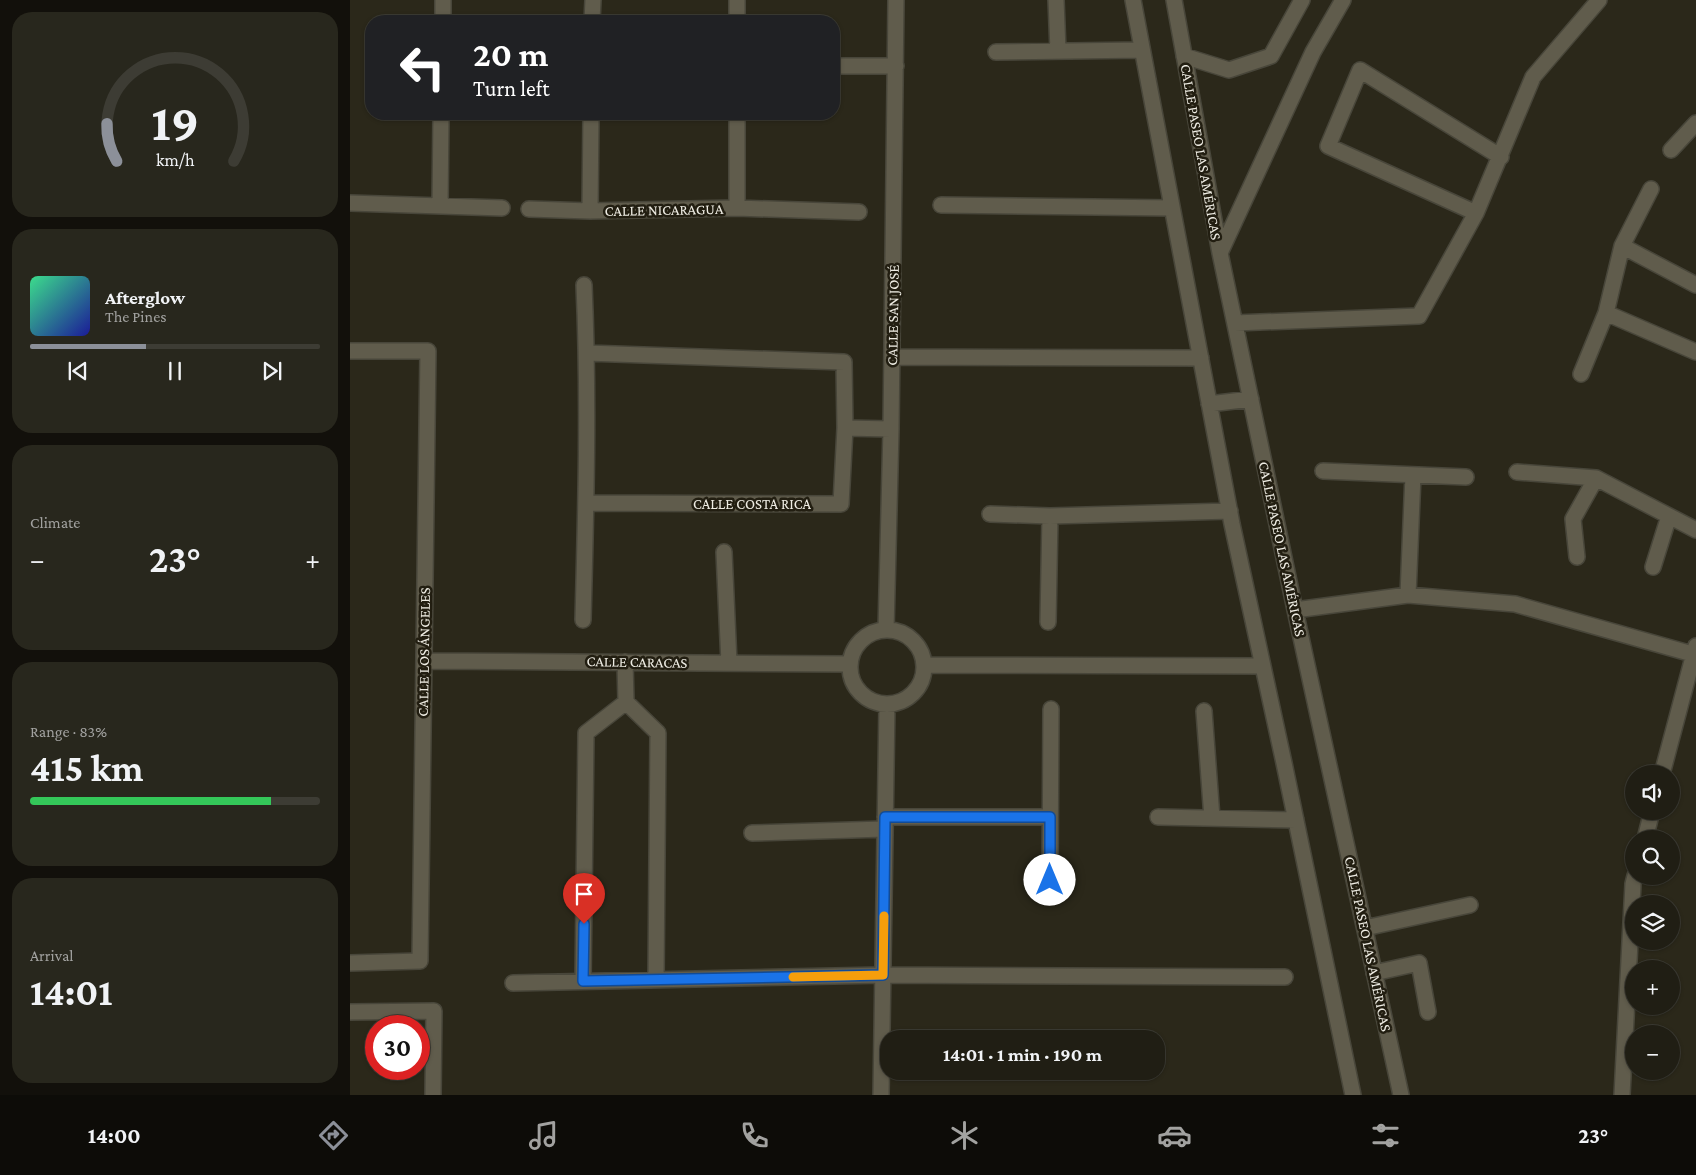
<!DOCTYPE html>
<meta charset="utf-8">
<style>
body{margin:0;font-family:"Crimson Pro",serif;background:#28271d;color:#f1f3f6;height:100vh;display:flex;flex-direction:column;font-size:19px;white-space:nowrap}
*{box-sizing:border-box;margin:0}
p{font-size:16px;color:#a2a2a0}
.icon{flex:none;width:28px;height:28px;fill:none;stroke:currentColor;stroke-width:2;stroke-linecap:round;stroke-linejoin:round}
.map{position:relative;flex:1;overflow:hidden}
.panel{display:flex;flex-direction:column;gap:12px;padding:12px;background:#12100b;width:350px}
.panel>*{flex:none}
.banner{position:absolute;left:15px;top:15px;width:475px;height:105px;border-radius:20px;box-shadow:0 1px 4px #0004,0 0 0 1px #3d3c34;background:#202124;color:#fff;overflow:hidden}
.buttons{position:absolute;left:1275px;top:765px;display:grid;gap:10px}
.buttons a{display:grid;place-items:center;width:55px;height:55px;border-radius:50%;background:#201e14;box-shadow:0 1px 4px #0004,0 0 0 1px #3d3c34;font-size:25px}
.speed{position:absolute;left:15px;top:1015px;display:flex;gap:10px;font-size:25px;font-weight:700;text-align:center}
.speed>*{display:grid;place-content:center;width:65px;height:65px;border-radius:50%;background:#201e14;box-shadow:0 1px 4px #0004,0 0 0 1px #3d3c34;line-height:1}
.speed .limit{border:8px solid #d22;background:#fff;color:#111}
.pin{position:absolute;display:grid;place-items:center;width:42px;height:42px;color:#fff;margin:-51px -21px;border-radius:50% 50% 50% 0;rotate:-45deg;box-shadow:0 0 5px #0007}
.pin .icon{rotate:45deg}
.me{position:absolute;width:55px;margin:-28px;rotate:0deg;stroke-linejoin:round;filter:drop-shadow(0 0 4px #0008)}
.turn{display:flex;align-items:center;gap:18px;height:105px;padding:0 25px;font-size:22px}
.turn .icon{width:65px;height:65px;stroke-width:2.5}
.turn b{display:block;font-size:35px;line-height:42px}
.big{font-size:38px;font-weight:700;line-height:1.1}
.panel .card{flex:1;display:flex;flex-direction:column;justify-content:center;gap:8px;min-width:0;padding:0 18px;border-radius:20px;background:#28271d}
.panel .dial{align-items:center;gap:0}
.dial svg{height:130px;overflow:visible;fill:none;stroke:#3d3c34;stroke-width:7;stroke-linecap:round;text-anchor:middle}
.dial text{fill:#f1f3f6;stroke:none}
.song{display:flex;align-items:center;gap:15px}
.cover{width:60px;height:60px;border-radius:8px;background:linear-gradient(135deg,hsl(150 70% 55%),hsl(240 70% 35%))}
.played{height:5px;border-radius:2px;background:linear-gradient(90deg,#8c9099 40%,#3d3c34 40%)}
.keys{display:flex;justify-content:space-around;direction:ltr}
.heat{display:flex;justify-content:space-between;align-items:center;font-size:28px;direction:ltr}
.charge{height:8px;border-radius:4px;background:linear-gradient(90deg,#34c759 83%,#3d3c34 0)}
.trip{position:absolute;left:530px;top:1030px;width:285px;height:50px;border-radius:20px;background:#201e14;box-shadow:0 1px 4px #0004,0 0 0 1px #3d3c34;font-weight:700;line-height:50px;text-align:center}
.tabs{display:flex;height:80px;justify-content:space-around;align-items:center;background:#0d0c08;color:#a2a2a0}
.tabs .icon{width:35px;height:35px}
.tabs .selected{color:#8c9099}
.tabs b{font-size:22px;color:#f1f3f6}
main{display:flex;flex:1;min-height:0}
.map>svg:first-child{display:block}
.lines{fill:none;stroke-linecap:round;stroke-linejoin:round}
.minor-casing{stroke:#48463a;stroke-width:18}
.minor{stroke:#605c4c;stroke-width:15}
.route-casing{stroke:#114b97;stroke-width:12}
.route{stroke:#1a73e8;stroke-width:9}
.slow{stroke:#f59e0b;stroke-width:9}
.labels{text-anchor:middle;stroke-width:5;stroke-linejoin:round;paint-order:stroke}
.street-label{font-size:15px;fill:#eeece3;stroke:#221e11}
</style>
<main>
<section class="panel">
<div class="card dial"><svg viewBox="0 0 100 80">
<path d="M14 69A42 42 0 1 1 86 69"/>
<path d="M14 69A42 42 0 0 1 8 46" stroke="#8c9099"/>
<text x="50" y="56" font-size="32" font-weight="700">19</text>
<text x="50" y="72" font-size="11">km/h</text>
</svg></div>
<div class="card">
<div class="song"><i class="cover"></i><div><b>Afterglow</b><p>The Pines</p></div></div>
<div class="played"></div>
<div class="keys"><svg class="icon" aria-label="previous" viewBox="0 0 24 24"><path d="M18 5L8 12l10 7zM5 5v14"/></svg><svg class="icon" aria-label="pause" viewBox="0 0 24 24"><path d="M8 5v14M16 5v14"/></svg><svg class="icon" aria-label="next" viewBox="0 0 24 24"><path d="M6 5l10 7-10 7zM19 5v14"/></svg></div>
</div>
<div class="card"><p>Climate</p>
<div class="heat"><a>−</a><b class="big">23°</b><a>+</a></div>
</div>
<div class="card"><p>Range · 83%</p><b class="big">415 km</b><div class="charge"></div></div>
<div class="card"><p>Arrival</p><b class="big">14:01</b></div>
</section>
<div class="map">
<svg width="1346" height="1095" viewBox="0 0 1346 1095">
<rect width="100%" height="100%" fill="#2b281a"/>
<g class="lines">
<defs>
<path id="minor" d="M387,0v21
M706,0l2,51
M783,0l99,524 52,239 69,332
M824,0l46,253 75,357 106,485
M93,21v-21
M242,21l1,-21
M646,52l146,-2
M834,56l45,14 42,-14 31,-56
M484,66h62
M387,114v94
M1321,150l25,-27
M0,203l152,5
M591,205l231,3
M90,206l1,-92
M179,209l61,2 147,-3 122,4
M240,211l1,-97
M1126,213l-148,-67 32,-76 141,87
M1272,246l74,39
M870,253l93,-201 30,-52
M1256,313l90,39
M885,323l184,-7 57,-103 57,-136 66,-77
M0,351h78l-8,610 -70,2
M542,357l309,1
M1231,374l25,-61 16,-67 29,-57
M859,404l42,-5
M495,428l46,1
M973,471l143,6
M1167,472l79,6 100,52
M236,503l255,1 4,-76 -1,-66 -257,-9
M640,514l60,2 180,-5
M374,552l5,111
M1227,557l-4,-38 23,-41
M1303,567l16,-51
M1058,595l5,-120
M945,610l113,-15 107,9 181,51
M233,620c3,-112 6,-223 1,-335
M698,622l2,-106
M536,630l5,-201 5,-429
M500 667a37 37 0 1 1 74 0a37 37 0 1 1-74 0Z
M74,661l426,3
M275,662l1,40 32,31 -2,247
M574,665l339,1
M854,711l8,107
M1312,774l34,-128
M535,817h165
M808,817l138,3
M402,833l132,-4
M1295,839l7,-28
M700,880l1,-171
M1015,928l105,-23
M1024,973l45,-10 9,49
M233,981l3,-248 40,-31
M163,983l370,-8 402,2
M0,1012l84,-1 -1,84
M531,1095l6,-391
M1272,1095l11,-211 2,-8"/>
</defs>
<use href="#minor" class="minor-casing"/>
<use href="#minor" class="minor"/>
</g>
<g class="lines">
<defs>
<path id="route" d="M234,924l-1,57 300,-6 2,-158h165v63"/>
</defs>
<use href="#route" class="route-casing"/>
<use href="#route" class="route"/>
<path class="slow" d="M443,977l90,-2 1,-59"/>
</g>
<g class="labels">
<g class="street-label">
<text transform="translate(851 152) rotate(80)" y="5">CALLE PASEO LAS AMÉRICAS</text>
<text transform="translate(314 210) rotate(-1)" y="5">CALLE NICARAGUA</text>
<text transform="translate(543 315) rotate(-89)" y="5">CALLE SAN JOSÉ</text>
<text x="402" y="509">CALLE COSTA RICA</text>
<text transform="translate(932 549) rotate(78)" y="5">CALLE PASEO LAS AMÉRICAS</text>
<text transform="translate(74 652) rotate(-89)" y="5">CALLE LOS ÁNGELES</text>
<text transform="translate(287 662) rotate(1)" y="5">CALLE CARACAS</text>
<text transform="translate(1018 944) rotate(78)" y="5">CALLE PASEO LAS AMÉRICAS</text>
</g>
</g>
</svg>
<div class="buttons">
<a><svg class="icon" aria-label="sound" viewBox="0 0 24 24"><path d="M4 9h4l5-4v14l-5-4H4zM17 9q2 3 0 6"/></svg></a>
<a><svg class="icon" aria-label="search" viewBox="0 0 24 24"><circle cx="10" cy="10" r="6"/><path d="M15 15l6 6"/></svg></a>
<a><svg class="icon" aria-label="layers" viewBox="0 0 24 24"><path d="M12 4l9 5-9 5-9-5zM3 14l9 5 9-5"/></svg></a>
<a>+</a>
<a>−</a>
</div>
<div class="speed"><div class="limit">30</div></div>
<div class="pin" style="left:234px;top:924px;background:#d93025"><svg class="icon" aria-label="arrive" viewBox="0 0 24 24"><path d="M6 21V4h12l-3 4 3 4H6"/></svg></div>
<svg class="me" style="left:700px;top:880px" viewBox="-20 -20 40 40"><circle r="19" fill="#fff"/><path d="M0-13L10 11 0 6-10 11z" fill="#1a73e8"/></svg>
<div class="trip">14:01 · 1 min · 190 m</div>
<div class="banner">
<div class="turn"><svg class="icon" aria-label="left" viewBox="0 0 24 24"><path d="M17 20v-9H6M10 6l-5 5 5 5"/></svg><div><b>20 m</b>Turn left</div></div>
</div>
</div>
</main>
<nav class="tabs">
<b>14:00</b>
<svg class="icon selected" aria-label="directions" viewBox="0 0 24 24"><path d="M12 3l9 9-9 9-9-9zM9 14v-3h6M13 9l2 2-2 2"/></svg>
<svg class="icon" aria-label="music" viewBox="0 0 24 24"><path d="M9 18V5l10-2v13"/><circle cx="6" cy="18" r="3"/><circle cx="16" cy="16" r="3"/></svg>
<svg class="icon" aria-label="phone" viewBox="0 0 24 24"><path d="M5 4h4l2 5-3 2q2 4 5 5l2-3 5 2v4C11 20 4 13 5 4z"/></svg>
<svg class="icon" aria-label="climate" viewBox="0 0 24 24"><path d="M12 3v18M4 7l16 10M4 17L20 7"/></svg>
<svg class="icon" aria-label="car" viewBox="0 0 24 24"><path d="M5 17H2v-5l4-1 3-4h7l3 4 3 1v5h-3M9 17h6M6 11h13"/><circle cx="7" cy="17" r="2"/><circle cx="17" cy="17" r="2"/></svg>
<svg class="icon" aria-label="filters" viewBox="0 0 24 24"><path d="M4 7h16M4 17h16"/><circle cx="9" cy="7" r="2"/><circle cx="15" cy="17" r="2"/></svg>
<b>23°</b>
</nav>
